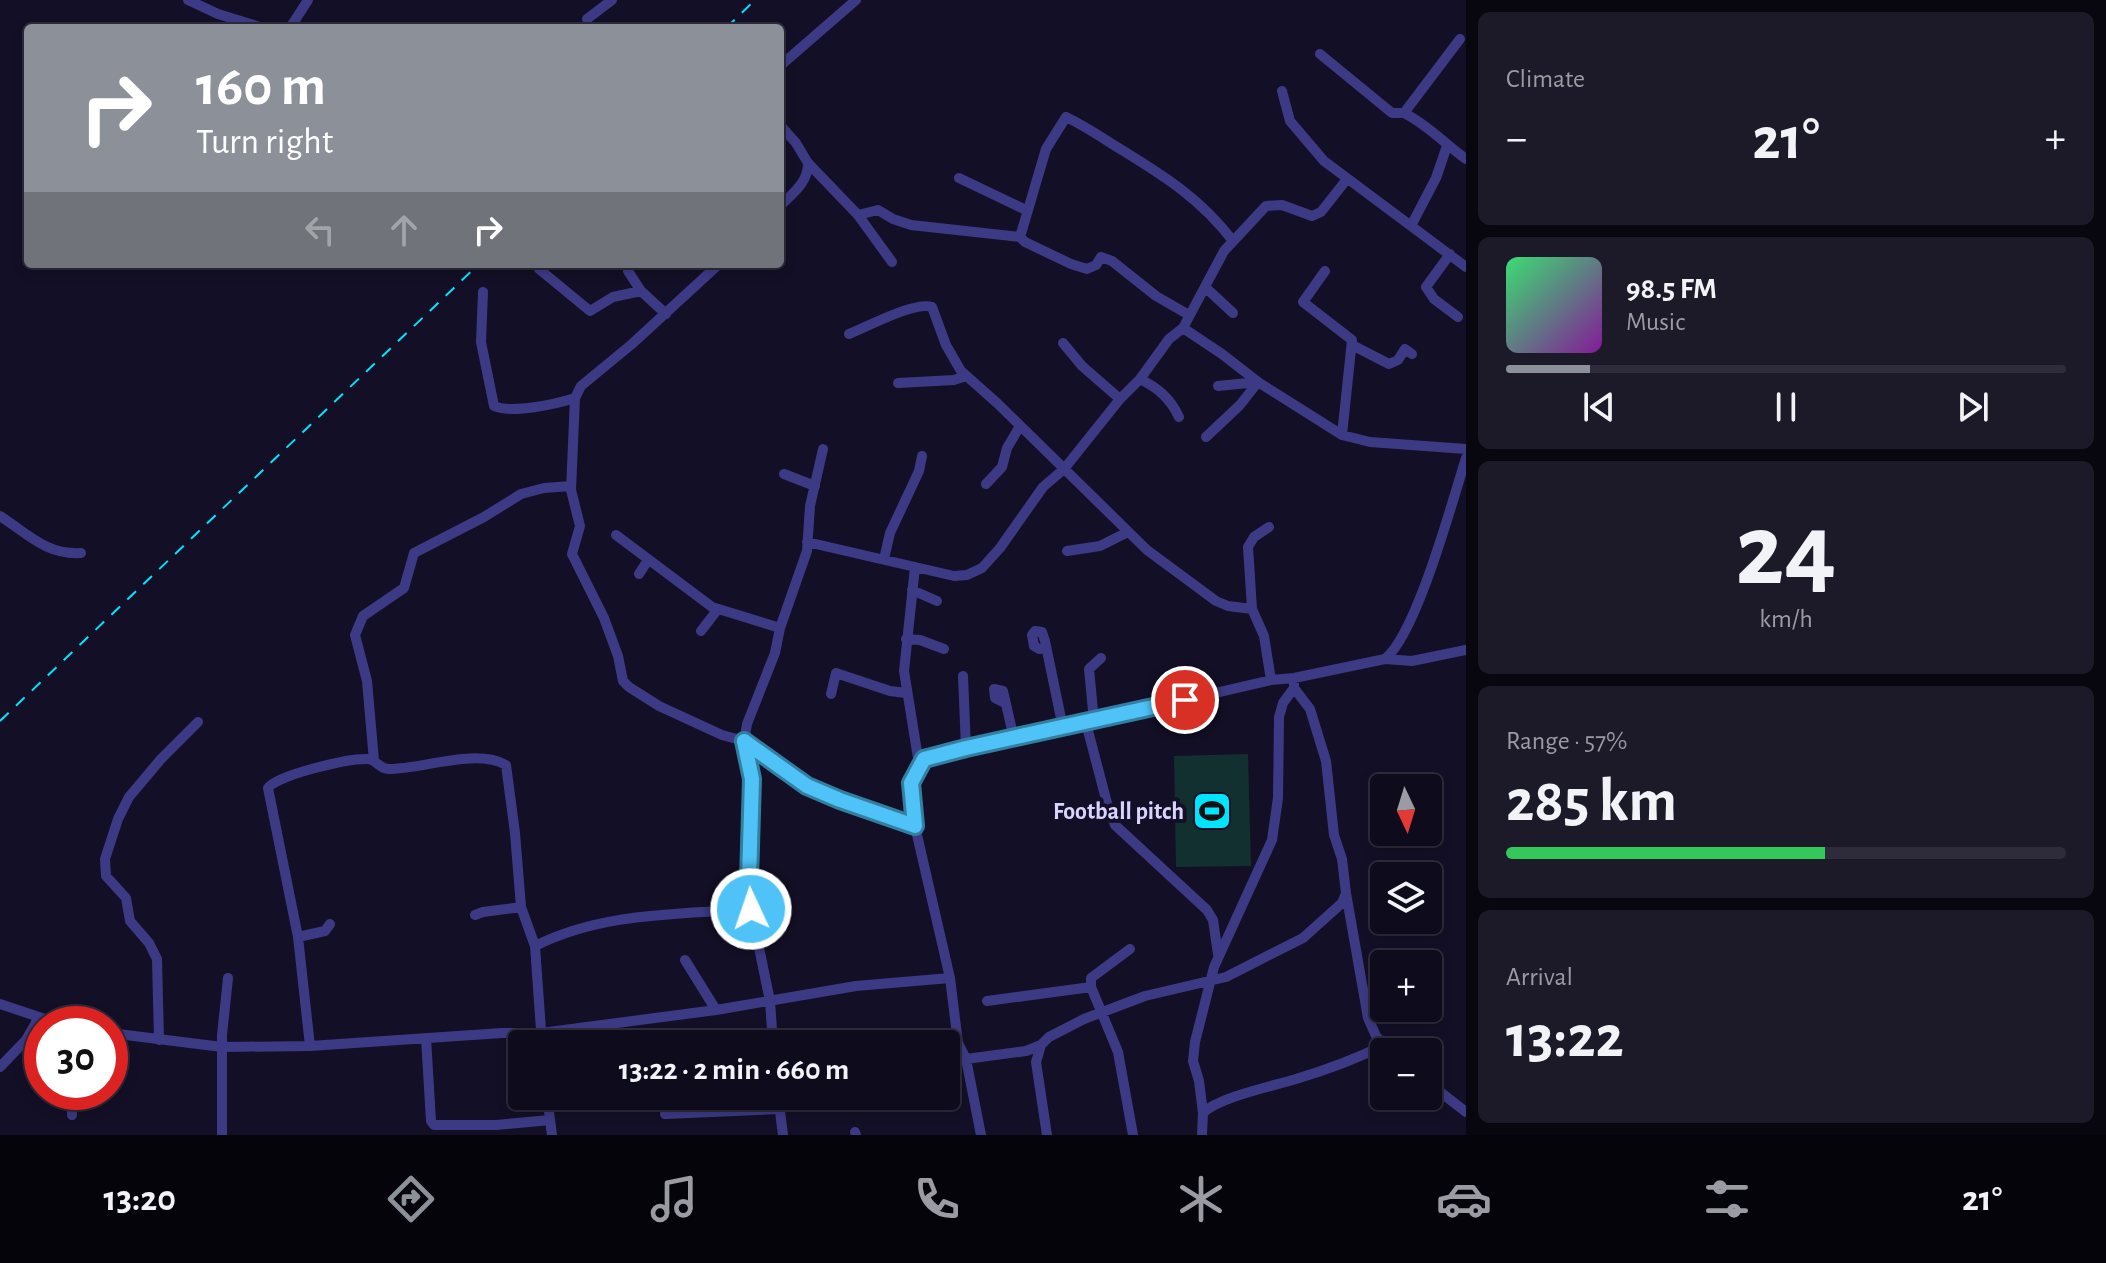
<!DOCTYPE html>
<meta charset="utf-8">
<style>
body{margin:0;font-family:"Alegreya Sans",sans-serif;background:#1c1929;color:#f1f3f6;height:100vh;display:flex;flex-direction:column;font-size:30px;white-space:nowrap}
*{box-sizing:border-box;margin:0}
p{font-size:26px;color:#9b9ba3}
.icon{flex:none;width:44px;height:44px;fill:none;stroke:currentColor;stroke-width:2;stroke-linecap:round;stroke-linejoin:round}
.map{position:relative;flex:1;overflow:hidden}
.side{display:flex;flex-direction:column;gap:12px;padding:12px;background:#08060f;width:640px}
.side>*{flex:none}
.top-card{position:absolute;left:24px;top:24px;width:760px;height:244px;border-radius:8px;box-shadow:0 4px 12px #0003,0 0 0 2px #2e2b3b;background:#8c9099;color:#fff;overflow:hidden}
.needle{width:52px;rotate:176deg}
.fabs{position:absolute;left:1370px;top:774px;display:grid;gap:16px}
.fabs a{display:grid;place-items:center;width:72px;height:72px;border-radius:8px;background:#0e0b1c;box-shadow:0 4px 12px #0003,0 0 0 2px #2e2b3b;font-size:40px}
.speed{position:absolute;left:24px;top:1006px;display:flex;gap:16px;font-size:40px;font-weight:700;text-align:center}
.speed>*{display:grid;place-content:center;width:104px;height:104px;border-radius:50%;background:#0e0b1c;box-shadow:0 4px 12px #0003,0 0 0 2px #2e2b3b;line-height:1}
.speed .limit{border:12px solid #d22;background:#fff;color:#111}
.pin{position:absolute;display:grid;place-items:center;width:68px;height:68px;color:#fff;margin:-34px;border:4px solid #fff;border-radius:50%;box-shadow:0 2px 8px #0007}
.me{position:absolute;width:88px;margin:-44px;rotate:357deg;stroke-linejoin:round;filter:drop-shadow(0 0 6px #0008)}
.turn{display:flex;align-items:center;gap:28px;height:168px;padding:0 40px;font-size:36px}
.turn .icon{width:104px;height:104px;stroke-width:2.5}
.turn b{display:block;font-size:56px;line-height:68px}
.lanes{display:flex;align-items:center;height:76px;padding:0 40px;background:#0003;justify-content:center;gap:40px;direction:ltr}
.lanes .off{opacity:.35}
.big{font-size:60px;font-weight:700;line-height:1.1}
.side .widget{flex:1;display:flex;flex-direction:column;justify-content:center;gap:12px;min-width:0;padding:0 28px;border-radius:12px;background:#1c1929}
.side .dial{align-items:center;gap:0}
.dial b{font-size:104px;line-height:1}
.song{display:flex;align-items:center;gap:24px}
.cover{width:96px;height:96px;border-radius:12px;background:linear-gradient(135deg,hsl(140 70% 55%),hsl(290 70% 35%))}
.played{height:8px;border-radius:4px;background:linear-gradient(90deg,#8c9099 15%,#2e2b3b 15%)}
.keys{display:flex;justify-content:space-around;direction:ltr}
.heat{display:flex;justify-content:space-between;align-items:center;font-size:44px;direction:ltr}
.charge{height:12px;border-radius:6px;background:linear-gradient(90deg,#34c759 57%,#2e2b3b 0)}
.trip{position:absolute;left:508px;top:1030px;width:452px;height:80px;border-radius:8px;background:#0e0b1c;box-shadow:0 4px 12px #0003,0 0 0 2px #2e2b3b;font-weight:700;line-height:80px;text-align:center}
.tab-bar{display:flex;height:128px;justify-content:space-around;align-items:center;background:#06040b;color:#9b9ba3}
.tab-bar .icon{width:56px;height:56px}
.tab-bar .active{color:#8c9099}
.tab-bar b{font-size:36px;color:#f1f3f6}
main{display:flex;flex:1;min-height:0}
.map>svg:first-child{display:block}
.green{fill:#12302f}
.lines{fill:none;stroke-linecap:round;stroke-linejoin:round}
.minor{stroke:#3d3a85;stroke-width:10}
.rail{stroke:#00e5ff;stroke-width:2;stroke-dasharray:12 10;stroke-linecap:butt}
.route-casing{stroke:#337fa1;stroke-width:20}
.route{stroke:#4fc3f7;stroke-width:14}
.labels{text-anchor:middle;stroke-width:8;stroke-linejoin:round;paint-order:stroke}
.poi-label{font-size:24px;font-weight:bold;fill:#d9d4ff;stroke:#130f26;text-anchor:end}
</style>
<main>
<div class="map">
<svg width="1466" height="1135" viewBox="0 0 1466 1135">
<rect width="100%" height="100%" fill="#130f26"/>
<path class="green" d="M1248,754l3,112 -75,1 -2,-111z"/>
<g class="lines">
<path class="minor" d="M188,0l30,14 45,14
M587,19l25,-19
M290,28l18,-28
M1460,39l-56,74c24,12 41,31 62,46
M1320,54l72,59h12
M780,66l76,-66
M1282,91l8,30 34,40 142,106
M780,125l16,18 12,20 50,52 20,-5 15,9 18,6 109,12
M959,178l67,32
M780,206c13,-13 28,-23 28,-43
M858,215l34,47
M1412,224l24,-46 11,-32
M1450,254l-24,33 8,12 24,18
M719,264l-87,80 -51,42 -6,12 -4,92 9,36 -8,28 32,64 14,38 5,25 6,6 30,19 63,29 22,6 63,45 33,14 75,26
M539,269l51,42 23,-14 28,-6
M628,271l13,20 25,23
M1325,271l-22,31 49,38 -10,95
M1205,287l28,26
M483,292l-2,50 13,64c18,8 62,-2 81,-8
M1189,315l-33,-19 -44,-35 -11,-4 -5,8 -9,4 -16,-5 -46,-22 -5,-5 26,-88 20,-32c15,7 29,16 43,25 48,30 88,52 124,99
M1183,328l39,26 36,28 84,53 28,7 96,7
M849,334c18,-7 66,-33 83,-27l14,38 15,26 36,32 150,147 69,51 12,5 24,3 12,27 7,44
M1063,343l19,23 38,33
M1354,346l35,18 9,-4 7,-11 7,5
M1140,379c18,9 30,19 39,38
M898,383l56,-3 12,-4
M1218,386l40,-4
M1206,437l34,-32 18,-23
M784,474l31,12
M986,484l16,-17 5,-19 13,-22
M0,516c28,18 46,39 81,37
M616,535l96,72 68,21
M807,542l147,34 13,-1 15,-7 18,-20 43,-61 21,-18 56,-70 20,-20 29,-40 14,-11 41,-77 42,-45 16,-1 30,11 9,-4 26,-33
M1067,551l33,-5 28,-14
M884,559l6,-26 29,-62 3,-15
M915,567l-11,104 15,93
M639,574l9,-14
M912,590l25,11
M1252,609l-4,-62 6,-10 15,-10
M701,631l17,-22
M906,639l14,1 24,9
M1046,648l-7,1 -5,-3 -2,-11 3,-4 7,1 3,9 18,87
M1385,659l27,2 54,-11
M963,676l3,72
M831,694l5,-21 54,18 16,2
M1005,703l-10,-5 -1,-9 9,2 11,48
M1094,721l-5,-52 12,-11
M1086,723l21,80 8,22 92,85 6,10 5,34
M374,761l-7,-80 -12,-46 8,-19 41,-28 10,-35 70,-36 37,-23 23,-6 27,-2
M1346,893l22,125 8,18 14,16
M475,915l8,-3 38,-5
M298,937l27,-6 5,-7
M535,946c68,-34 141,-31 216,-37
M685,960l31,50
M1091,987v-9l39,-29
M987,1001l104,-14 27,65 15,83
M0,1004l60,20
M110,1033l112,14 88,-1 192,-13h39l175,-23 140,-24 94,-8
M426,1038l5,83 3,4h62l54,-5
M159,1040l-2,-81 -8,-16 -19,-22 -4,-23 -20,-22 -1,-17 13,-40 11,-22 32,-38 37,-37
M773,1044l-3,-43 -19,-92 -2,-29 3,-101 -8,-38 3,-17 28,-71 5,-25 27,-77 3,-45 13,-57
M310,1046l-12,-109 -30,-149c9,-13 81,-30 100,-29 9,1 11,10 21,10 33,0 87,-21 117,-4l9,68 6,74 14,39 7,98
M966,1059l60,-8 15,-6
M0,1067l26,-27 12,-21
M1428,1067h3l8,24 27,21
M71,1092l1,23
M547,1096l5,39
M778,1096l5,39
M1203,1113c16,-16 71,-27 93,-34 30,-9 60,-20 88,-34
M665,1114l115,-5
M855,1132l1,3
M222,1135v-100l6,-57
M981,1135l-15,-76 -8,-16 -8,-65 -38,-165 -1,-30 13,-24 42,-11 55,-10 250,-58 23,-2 91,-19c32,-26 67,-157 81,-201
M1047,1135l-11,-73 5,-17 8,-8 35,-18 61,-23 81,-19 77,-39 39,-35 4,-10 -4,-34 -8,-24 -8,-74 -16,-52 -16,-21v-10
M1202,1135l1,-22 -4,-32 -6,-20 2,-19 19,-75 58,-127 6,-42 1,-81 4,-14 11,-15"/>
<path class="rail" d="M726,28l29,-28
M0,721l479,-457"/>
</g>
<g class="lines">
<defs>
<path id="route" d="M751,909l-2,-29 3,-101 -8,-38 63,45 33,14 75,26 -4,-43 13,-24 42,-11 219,-48"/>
</defs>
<use href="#route" class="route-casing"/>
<use href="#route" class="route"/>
</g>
<defs>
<symbol id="stadium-square" viewBox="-11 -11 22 22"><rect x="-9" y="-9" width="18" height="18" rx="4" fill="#00e5ff" stroke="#130f26"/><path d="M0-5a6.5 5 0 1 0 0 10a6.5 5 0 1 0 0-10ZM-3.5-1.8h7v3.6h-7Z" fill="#111"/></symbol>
</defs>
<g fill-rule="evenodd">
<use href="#stadium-square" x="1190" y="789" width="44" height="44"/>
</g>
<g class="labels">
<g class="poi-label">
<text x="1184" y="819">Football pitch</text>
</g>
</g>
</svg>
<div class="fabs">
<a><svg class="needle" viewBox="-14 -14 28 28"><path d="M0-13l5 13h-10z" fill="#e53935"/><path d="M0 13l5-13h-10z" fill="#9b9ba3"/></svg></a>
<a><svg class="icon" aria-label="layers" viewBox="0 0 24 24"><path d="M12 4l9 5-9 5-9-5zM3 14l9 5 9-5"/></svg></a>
<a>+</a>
<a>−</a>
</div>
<div class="speed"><div class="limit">30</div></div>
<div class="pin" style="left:1185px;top:700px;background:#d93025"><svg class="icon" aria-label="arrive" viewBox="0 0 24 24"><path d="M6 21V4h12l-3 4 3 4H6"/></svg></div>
<svg class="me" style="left:751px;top:909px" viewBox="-20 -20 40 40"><circle r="17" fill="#4fc3f7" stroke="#fff" stroke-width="3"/><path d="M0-11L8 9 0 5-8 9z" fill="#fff"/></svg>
<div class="trip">13:22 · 2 min · 660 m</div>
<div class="top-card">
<div class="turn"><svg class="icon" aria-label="right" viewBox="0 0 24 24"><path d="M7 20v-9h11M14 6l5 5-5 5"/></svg><div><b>160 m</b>Turn right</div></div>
<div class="lanes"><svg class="icon off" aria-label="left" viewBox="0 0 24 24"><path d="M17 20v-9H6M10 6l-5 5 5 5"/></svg><svg class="icon off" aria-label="ahead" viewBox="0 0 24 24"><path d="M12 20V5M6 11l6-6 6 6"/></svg><svg class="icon" aria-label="right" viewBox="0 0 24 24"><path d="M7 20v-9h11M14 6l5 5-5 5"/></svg></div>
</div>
</div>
<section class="side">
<div class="widget"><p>Climate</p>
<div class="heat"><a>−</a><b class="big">21°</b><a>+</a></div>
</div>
<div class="widget">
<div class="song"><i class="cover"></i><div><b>98.5 FM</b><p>Music</p></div></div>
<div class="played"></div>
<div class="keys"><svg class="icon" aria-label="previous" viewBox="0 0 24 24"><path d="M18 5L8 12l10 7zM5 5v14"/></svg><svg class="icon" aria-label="pause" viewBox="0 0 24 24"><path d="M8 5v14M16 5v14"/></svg><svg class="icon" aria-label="next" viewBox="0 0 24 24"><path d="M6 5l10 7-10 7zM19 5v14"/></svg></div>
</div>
<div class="widget dial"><b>24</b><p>km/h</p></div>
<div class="widget"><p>Range · 57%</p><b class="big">285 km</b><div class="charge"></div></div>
<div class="widget"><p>Arrival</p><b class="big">13:22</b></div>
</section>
</main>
<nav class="tab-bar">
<b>13:20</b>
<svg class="icon active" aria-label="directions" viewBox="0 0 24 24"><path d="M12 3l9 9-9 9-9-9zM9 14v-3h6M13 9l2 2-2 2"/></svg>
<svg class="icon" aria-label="music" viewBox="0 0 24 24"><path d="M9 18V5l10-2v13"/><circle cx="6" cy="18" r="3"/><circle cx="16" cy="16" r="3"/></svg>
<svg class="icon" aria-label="phone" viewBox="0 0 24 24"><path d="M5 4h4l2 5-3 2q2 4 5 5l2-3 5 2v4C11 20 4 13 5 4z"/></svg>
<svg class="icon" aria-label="climate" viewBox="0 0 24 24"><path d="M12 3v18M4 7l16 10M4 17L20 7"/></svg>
<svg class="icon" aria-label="car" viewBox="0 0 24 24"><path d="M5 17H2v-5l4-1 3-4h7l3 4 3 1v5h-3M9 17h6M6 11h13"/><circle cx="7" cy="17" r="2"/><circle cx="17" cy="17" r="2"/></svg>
<svg class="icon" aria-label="filters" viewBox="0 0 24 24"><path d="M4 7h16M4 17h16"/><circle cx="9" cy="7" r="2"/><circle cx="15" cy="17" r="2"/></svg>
<b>21°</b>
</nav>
